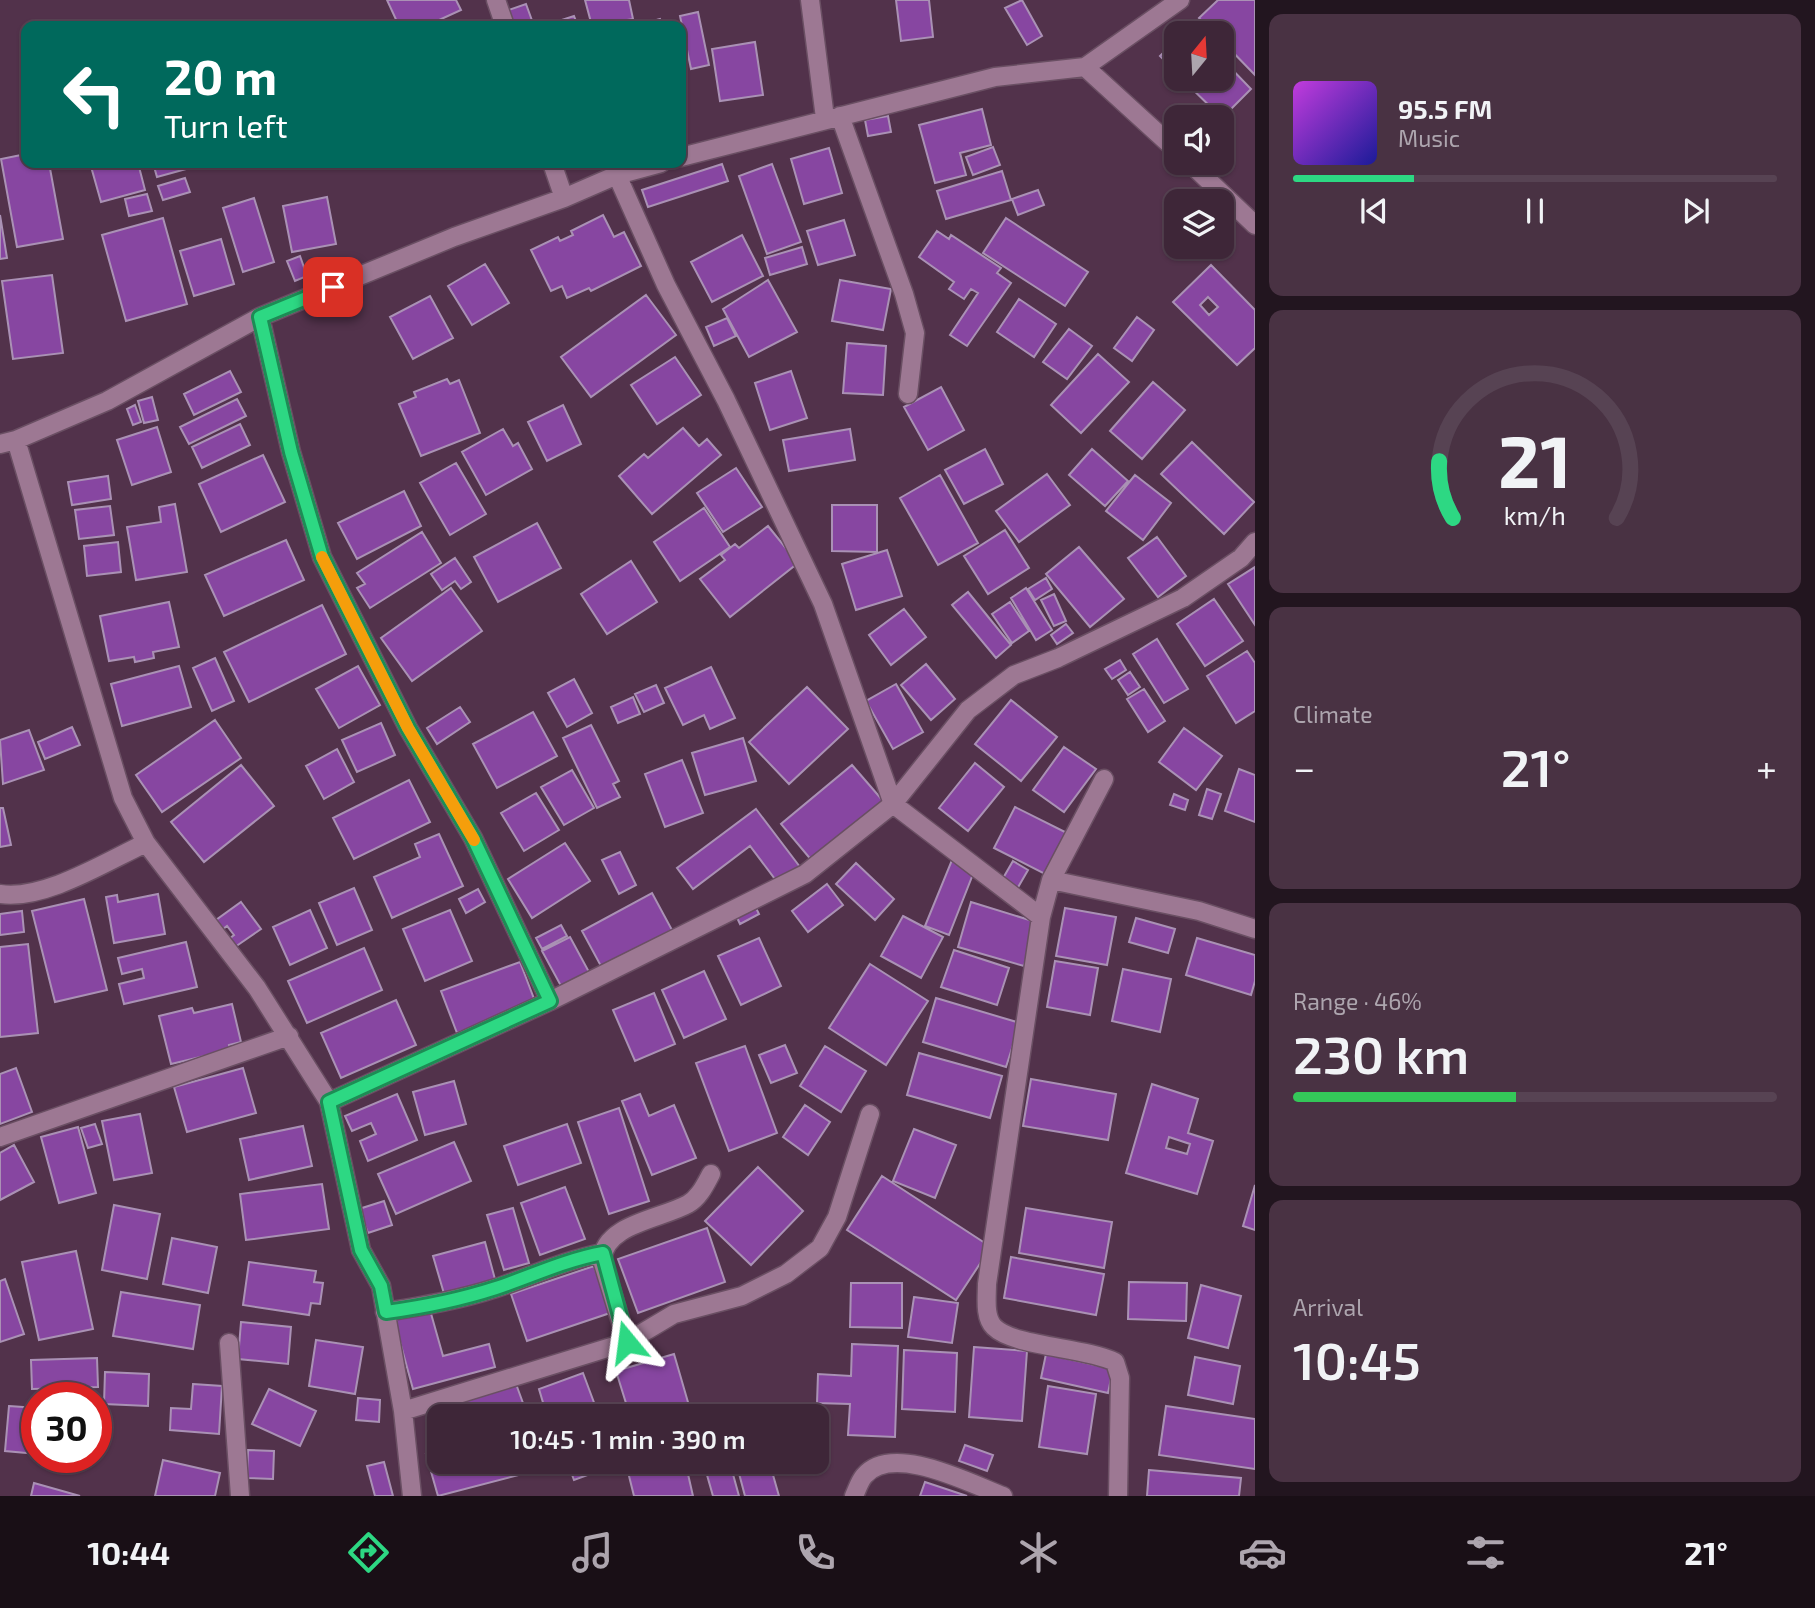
<!DOCTYPE html>
<meta charset="utf-8">
<style>
body{margin:0;font-family:"Exo 2",sans-serif;background:#493243;color:#f1f3f6;height:100vh;display:flex;flex-direction:column;font-size:26px;white-space:nowrap}
*{box-sizing:border-box;margin:0}
p{font-size:23px;color:#ada5ae}
.icon{flex:none;width:38px;height:38px;fill:none;stroke:currentColor;stroke-width:2;stroke-linecap:round;stroke-linejoin:round}
.map{position:relative;flex:1;overflow:hidden}
.panel{display:flex;flex-direction:column;gap:14px;padding:14px;background:#22151f;width:560px}
.panel>*{flex:none}
.hud{position:absolute;left:21px;top:21px;width:665px;height:147px;border-radius:14px;box-shadow:0 2px 5px #0004,0 0 0 2px #574353;background:#00695c;color:#fff;overflow:hidden}
.needle{width:46px;rotate:18deg}
.controls{position:absolute;left:1164px;top:21px;display:grid;gap:14px}
.controls a{display:grid;place-items:center;width:70px;height:70px;border-radius:14px;background:#3e2638;box-shadow:0 2px 5px #0004,0 0 0 2px #574353;font-size:35px}
.speed{position:absolute;left:21px;top:1382px;display:flex;gap:14px;font-size:35px;font-weight:700;text-align:center}
.speed>*{display:grid;place-content:center;width:91px;height:91px;border-radius:50%;background:#3e2638;box-shadow:0 2px 5px #0004,0 0 0 2px #574353;line-height:1}
.speed .limit{border:10px solid #d22;background:#fff;color:#111}
.pin{position:absolute;display:grid;place-items:center;width:60px;height:60px;color:#fff;margin:-30px;border-radius:14px;box-shadow:0 4px 10px #0006}
.me{position:absolute;width:77px;margin:-38px;rotate:344deg;stroke-linejoin:round;filter:drop-shadow(0 0 5px #0008)}
.turn{display:flex;align-items:center;gap:24px;height:147px;padding:0 28px;font-size:32px}
.turn .icon{width:91px;height:91px;stroke-width:2.5}
.turn b{display:block;font-size:49px;line-height:60px}
.big{font-size:52px;font-weight:600;line-height:1.1}
.panel .tile{flex:1;display:flex;flex-direction:column;justify-content:center;gap:10px;min-width:0;padding:0 24px;border-radius:14px;background:#493243}
.panel .dial{align-items:center;gap:0}
.dial svg{height:182px;overflow:visible;fill:none;stroke:#574353;stroke-width:7;stroke-linecap:round;text-anchor:middle}
.dial text{fill:#f1f3f6;stroke:none}
.song{display:flex;align-items:center;gap:21px}
.cover{width:84px;height:84px;border-radius:10px;background:linear-gradient(135deg,hsl(290 70% 55%),hsl(240 70% 35%))}
.played{height:7px;border-radius:4px;background:linear-gradient(90deg,#2dd883 25%,#574353 25%)}
.keys{display:flex;justify-content:space-around;direction:ltr}
.heat{display:flex;justify-content:space-between;align-items:center;font-size:38px;direction:ltr}
.charge{height:10px;border-radius:5px;background:linear-gradient(90deg,#34c759 46%,#574353 0)}
.trip{position:absolute;left:427px;top:1404px;width:402px;height:70px;border-radius:14px;background:#3e2638;box-shadow:0 2px 5px #0004,0 0 0 2px #574353;font-weight:600;line-height:70px;text-align:center}
.tabs{display:flex;height:112px;justify-content:space-around;align-items:center;background:#190f16;color:#ada5ae}
.tabs .icon{width:49px;height:49px}
.tabs .active{color:#2dd883}
.tabs b{font-size:32px;color:#f1f3f6}
main{display:flex;flex:1;min-height:0}
.map>svg:first-child{display:block}
.building{fill:#8746a1;stroke:#aa91b5;stroke-width:2;fill-rule:evenodd}
.lines{fill:none;stroke-linecap:round;stroke-linejoin:round}
.street-casing{stroke:#6a4f63;stroke-width:21}
.street{stroke:#9d7893;stroke-width:18}
.route-casing{stroke:#1d8c55;stroke-width:18}
.route{stroke:#2dd883;stroke-width:12}
.slow{stroke:#f59e0b;stroke-width:12}
</style>
<main>
<div class="map">
<svg width="1255" height="1496" viewBox="0 0 1255 1496">
<rect width="100%" height="100%" fill="#52324b"/>
<path class="building" d="M387,0h69l5,10 -35,16h-27z
M585,0h44l4,19 -41,7z
M896,0h33l4,37 -32,4z
M1022,0l20,36 -15,9 -22,-37z
M1218,0h37v75l-33,-34v-8h-8l-15,-15z
M526,4l8,22h-23l-5,-15z
M698,12l11,53 -18,4 -11,-53z
M574,16l4,10h-28l-1,-2z
M660,19l3,7h-28z
M1176,40v32l-16,-16z
M755,42l8,53 -43,6 -8,-52z
M1222,59l29,30 -29,29 -40,-39h40z
M982,109l9,36 -31,8 6,22 -31,8 -16,-58z
M888,116l3,16 -23,4 -3,-16z
M993,147l7,18 -27,10 -7,-18z
M829,148l13,45 -38,11 -13,-45z
M26,154v9h23l14,76 -46,8 -16,-88z
M90,163h48l7,27 -44,12z
M153,163h43l1,3 -40,11z
M722,164l6,17 -80,26 -6,-17z
M772,164l29,78 -34,12 -28,-78z
M1002,171l9,29 -65,19 -9,-28z
M185,178l5,14 -27,8 -5,-14z
M1038,190l6,15 -26,10 -6,-16z
M147,194l5,17 -23,5 -4,-17z
M327,197l9,47 -44,8 -9,-46z
M254,198l20,64 -31,10 -20,-64z
M0,215l7,43 -7,1z
M603,215l11,22 10,-5 17,34 -50,25 -2,-3 -22,10 -5,-12 -11,5 -20,-41 27,-13 2,4 13,-6 -2,-4z
M163,218l24,86 -61,17 -24,-86z
M1006,218l82,54 -23,34 -82,-53z
M844,220l11,35 -37,10 -11,-34z
M937,231l12,8 2,-4 50,33 -4,5 14,10 -44,63 -17,-11 28,-42 -7,-4 -7,10 -15,-10 5,-7 -35,-25z
M742,235l21,41 -51,26 -21,-40z
M221,239l13,45 -40,12 -14,-45z
M802,247l5,17 -37,11 -5,-17z
M300,256l7,20 -12,5 -8,-20z
M485,264l24,39 -37,22 -24,-39z
M1211,265l44,45v38l-18,17 -64,-63zM1208,297l10,10 -9,8 -9,-10z
M52,275l11,78 -50,6 -11,-78z
M768,280l29,52 -48,25 -26,-48z
M840,280l51,9 -8,41 -51,-9z
M646,295l30,40 -85,62 -30,-40z
M430,296l23,42 -40,21 -23,-42z
M1019,299l37,25 -22,33 -37,-25z
M1137,317l17,13 -22,31 -18,-13z
M727,318l9,18 -22,10 -8,-19z
M1069,329l23,17 -25,33 -24,-17z
M847,343l39,3 -3,49 -40,-2z
M1098,354l31,28 -48,51 -30,-28z
M675,357l26,38 -44,29 -26,-39z
M230,371l11,21 -47,23 -10,-21z
M791,371l16,47 -37,12 -15,-47z
M447,379l3,5 9,-4 21,53 -59,23 -22,-52 17,-7 -2,-5z
M1153,382l32,28 -43,49 -32,-28z
M941,387l23,43 -36,20 -24,-43z
M152,397l6,23 -14,3 -6,-22z
M237,399l9,17 -57,28 -9,-17z
M135,405l6,17 -8,3 -6,-16z
M563,405l18,39 -34,17 -19,-39z
M240,424l10,21 -48,23 -10,-21z
M157,427l14,45 -39,13 -15,-45z
M683,428l16,18 8,-7 14,16 -69,59 -33,-38 25,-22 4,4z
M503,429l10,17 5,-3 14,26 -46,26 -24,-43z
M850,429l5,31 -66,11 -6,-31z
M1192,442l62,60 -30,32 -63,-60z
M985,449l18,35 -39,20 -19,-34z
M1092,449l36,32 -23,25 -36,-31z
M263,455l22,47 -64,30 -22,-48z
M456,463l30,51 -36,21 -30,-52z
M736,468l26,39 -39,25 -26,-39z
M1047,474l23,31 -51,37 -23,-31z
M940,475l38,68 -40,22 -38,-67z
M1135,475l36,28 -28,37 -37,-29z
M108,476l3,23 -39,6 -4,-23z
M404,491l17,35 -64,33 -19,-36z
M175,504l12,68 -51,8 -9,-53 34,-5 -2,-15z
M832,505h45v47l-45,-1z
M110,506l4,29 -35,4 -4,-29z
M704,508l26,39 -50,34 -26,-39z
M537,523l24,45 -63,34 -24,-45z
M768,526l30,37 -68,54 -30,-38 25,-19 -4,-5 14,-11 4,4z
M1005,530l24,38 -41,26 -24,-38z
M422,532l19,31 -71,45 -13,-20 8,-4 -8,-11z
M1157,537l29,39 -28,21 -30,-39z
M286,540l18,40 -80,36 -19,-41z
M118,542l3,30 -34,4 -3,-30z
M1079,547l45,52 -34,28 -44,-53z
M887,550l15,46 -46,14 -14,-46z
M455,558l16,24 -10,7 -6,-8 -13,9 -11,-16z
M631,561l26,41 -50,32 -26,-40z
M1255,567v58l-27,-41z
M1046,578l6,11 -17,11 -7,-11z
M451,588l31,43 -70,50 -31,-43z
M1026,588l26,42 -16,10 -25,-42z
M968,592l43,53 -15,13 -44,-53z
M1054,594l12,27 -12,5 -13,-26z
M1214,599l29,42 -38,25 -28,-42z
M169,602l10,45 -26,5 1,6 -19,4 -1,-5 -25,4 -9,-45z
M1010,602l19,29 -17,12 -20,-29z
M322,605l24,49 -97,48 -25,-50z
M904,609l22,28 -35,28 -22,-30z
M1066,624l7,9 -16,11 -6,-9z
M1157,639l31,50 -24,14 -31,-49z
M1247,651l8,12v48l-19,12 -29,-47z
M215,658l19,43 -22,10 -19,-43z
M1120,660l6,10 -14,9 -7,-10z
M926,664l29,35 -24,21 -30,-35z
M179,666l12,41 -69,19 -11,-42z
M358,666l22,39 -41,23 -23,-39z
M711,667l24,51 -25,11 -6,-14 -21,10 -18,-37z
M1130,672l10,15 -12,8 -10,-15z
M574,679l18,34 -25,14 -19,-34z
M896,684l27,48 -30,17 -27,-48z
M656,685l8,18 -20,9 -9,-18z
M807,687l41,42 -59,55 -40,-42z
M1144,689l21,32 -17,11 -21,-33z
M633,697l7,17 -22,9 -7,-16z
M1011,700l46,37 -36,44 -46,-37z
M460,707l10,15 -33,22 -10,-16z
M533,712l24,44 -60,32 -24,-44z
M215,720l26,38 -79,54 -26,-37z
M381,723l14,32 -38,17 -15,-32z
M591,725l28,56 -6,3 7,13 -23,11 -34,-70z
M72,727l8,18 -35,14 -7,-17z
M1184,728l38,28 -26,34 -37,-28z
M29,730l15,40 -41,14 -3,-44z
M743,738l13,43 -51,14 -13,-42z
M1064,747l32,22 -32,43 -31,-22z
M337,749l17,33 -30,17 -18,-33z
M682,760l21,53 -38,14 -20,-53z
M975,763l29,24 -36,44 -29,-23z
M241,765l33,41 -70,56 -33,-40z
M852,765l32,37 -71,60 -32,-38z
M1239,769l16,6v47l-30,-11z
M572,770l22,38 -30,17 -23,-38z
M409,780l21,42 -76,37 -21,-41z
M1207,789l14,5 -9,25 -13,-4z
M536,793l23,37 -35,21 -23,-38z
M1174,794l14,6 -3,10 -15,-5z
M1015,807l52,26 -22,41 -51,-26z
M0,808h3l8,37 -11,2z
M756,809l44,58 -22,16 -28,-37 -57,43 -16,-21z
M439,834l24,52 -71,32 -18,-41 46,-20 -5,-13z
M565,843l25,38 -58,37 -24,-39z
M620,852l16,33 -17,9 -17,-34z
M952,860l23,9 -26,66 -24,-9z
M1013,861l15,9 -11,19 -15,-9z
M856,863l38,36 -19,21 -39,-36z
M827,884l16,21 -35,27 -16,-21z
M354,888l18,42 -35,15 -18,-42z
M478,889l7,13 -19,11 -7,-14z
M652,893l20,37 -70,38 -20,-37z
M158,894l7,40 -51,9 -8,-46 11,-2 1,7z
M84,899l23,91 -52,12 -23,-91z
M241,902l20,27 -26,18 -6,-8 5,-4 -7,-9 -4,3 -7,-9z
M753,902l6,12 -19,10 -6,-13z
M971,902l65,20 -12,44 -66,-19z
M1065,908l51,9 -9,48 -51,-9z
M310,910l17,38 -37,17 -17,-38z
M450,910l22,51 -47,20 -22,-52z
M22,911l2,21 -24,3v-21z
M903,916l40,21 -22,41 -40,-22z
M1136,918l39,11 -7,24 -39,-11z
M561,925l6,11 -25,13 -6,-11z
M570,937l19,35 -28,14 -19,-35z
M759,938l22,48 -40,19 -23,-49z
M1197,938l58,17v26l-4,14 -65,-20z
M186,942l11,45 -73,17 -5,-20 25,-6 -2,-9 -20,5 -4,-16z
M28,944l10,89 -38,4v-90z
M364,948l18,42 -75,33 -19,-42z
M954,950l55,18 -12,37 -56,-18z
M1055,961l43,7 -8,47 -43,-8z
M520,962l16,42 -79,29 -16,-42z
M870,964l58,37 -42,64 -57,-37z
M1123,969l48,10 -11,53 -48,-11z
M704,971l22,48 -42,19 -22,-48z
M654,993l21,51 -40,17 -22,-51z
M936,998l84,25 -14,44 -83,-25z
M396,1000l20,45 -75,33 -20,-45z
M232,1004l9,38 -12,3 1,5 -59,14 -12,-48 33,-8 2,5z
M785,1045l12,28 -26,10 -12,-28z
M745,1046l32,87 -48,18 -33,-88z
M825,1046l41,25 -25,41 -41,-26z
M919,1053l83,23 -12,42 -83,-23z
M16,1068l16,44 -32,12v-50z
M243,1068l13,45 -69,19 -13,-45z
M1031,1079l85,15 -8,46 -85,-14z
M454,1081l12,43 -41,11 -12,-43z
M1152,1084l46,15 -10,34 25,8 -16,53 -71,-21zM1169,1137l21,7 -3,10 -21,-6z
M397,1094l20,46 -49,21 -8,-20 16,-7 -5,-11 -19,8 -7,-15z
M640,1094l9,22 25,-11 22,53 -44,17 -30,-74z
M805,1105l25,17 -22,33 -25,-18z
M619,1108l30,93 -40,13 -31,-92z
M140,1114l12,59 -38,7 -12,-59z
M95,1124l7,20 -14,4 -7,-20z
M567,1124l14,39 -63,22 -14,-39z
M303,1126l9,40 -63,14 -9,-41z
M78,1127l18,66 -37,10 -18,-66z
M914,1129l42,16 -21,53 -42,-17z
M454,1142l17,39 -75,33 -18,-40z
M14,1145l20,37 -34,18v-47z
M758,1167l45,44 -52,54 -46,-44z
M882,1176l109,71 -35,53 -109,-70z
M322,1184l7,45 -83,11 -6,-46z
M1255,1185v45l-12,-4z
M565,1187l20,52 -45,16 -19,-52z
M384,1201l8,24 -24,8 -9,-24z
M114,1205l46,9 -13,65 -45,-9z
M513,1208l16,55 -25,7 -17,-55z
M1026,1208l86,14 -8,46 -85,-15z
M707,1228l18,54 -87,31 -20,-54z
M172,1238l45,9 -9,46 -45,-9z
M485,1242l11,41 -51,14 -12,-41z
M76,1251l17,78 -54,11 -17,-78z
M1011,1257l93,17 -8,41 -92,-17z
M249,1262l67,9 -2,11 9,1 -3,21 -9,-1 -2,12 -66,-10z
M594,1266l16,47 -83,28 -16,-47z
M5,1279l19,55 -24,8v-61z
M1129,1282l58,1 -1,38 -58,-2z
M851,1283h51v45l-52,-1z
M1201,1285l40,11 -13,52 -40,-10z
M121,1292l79,13 -7,44 -80,-13z
M914,1297l44,6 -6,40 -44,-6z
M430,1310l13,46 46,-12 6,23 -82,22 -19,-69z
M241,1322l50,5 -3,37 -50,-5z
M316,1340l47,7 -8,47 -46,-8z
M852,1344l46,2 -3,91 -47,-2 2,-31 -33,-1 1,-29 33,2z
M974,1347l53,4 -5,70 -53,-4z
M904,1350l53,3 -2,59 -53,-3z
M674,1354l18,62h-62l-14,-45z
M1046,1354l67,15 -5,24 -67,-15z
M1195,1357l45,9 -7,38 -45,-9z
M97,1358l1,29 -66,2 -1,-29z
M105,1372l44,2 -1,32 -44,-2z
M512,1373l15,41 -69,2 -6,-14z
M583,1373l16,43h-52l-8,-27z
M193,1384l29,2 -3,48 -49,-4 1,-22 20,1z
M1048,1386l48,8 -9,60 -48,-7z
M269,1389l47,22 -16,35 -48,-22z
M358,1398l22,2 -1,22 -23,-2z
M9,1406l28,2v46l-32,-3z
M1166,1406l89,13v50l-96,-14z
M965,1445l28,10 -6,16 -28,-10z
M248,1450l26,1 -1,28 -26,-1z
M439,1450v11h96l3,9 -100,26 -12,-42z
M163,1460l57,13 -5,23h-60z
M567,1461h50l1,3 -44,16z
M674,1461h11l8,35h-59l-6,-24z
M703,1461h66l10,35h-34l-8,-30 -6,1 8,29h-26z
M384,1462l9,34h-18l-8,-30z
M1149,1470l92,8 -2,18h-92z
M925,1482l42,14h-47z
M34,1483l46,13h-49z"/>
<g class="lines">
<defs>
<path id="street" d="M496,0l9,26
M810,0l15,118
M1085,67l95,-67
M840,116l64,178 11,39 -7,61
M681,157l314,-80 90,-10 91,83
M552,163l12,35
M1190,163l65,62
M617,175l49,110 60,115 97,204 70,200 148,113
M260,317l31,135 31,105 86,171 65,110 77,163
M16,440l107,358 23,45 111,145 72,114 32,148 20,36 22,125 9,85
M0,444l16,-4 91,-39 153,-84 194,-80 110,-39 53,-23 44,-12
M1104,779l-53,101 -10,37 -54,367c0,13 -3,33 7,43 20,20 91,20 121,35l5,16 -2,118
M1051,880l148,31 56,18
M0,894c44,7 107,-33 146,-51
M329,1102l221,-101 255,-127 88,-70 75,-94 46,-35 44,-17 125,-60 58,-40 14,-16
M0,1137l289,-101
M385,1312c38,-6 74,-12 111,-24 36,-12 69,-28 107,-35
M627,1342l-25,-82c2,-36 59,-41 86,-56 11,-6 17,-19 23,-30
M229,1343l11,153
M403,1411l224,-69 47,-28 68,-18 44,-22 34,-26 17,-31 33,-103
M854,1496c3,-6 5,-14 10,-20 28,-34 107,8 139,20"/>
</defs>
<use href="#street" class="street-casing"/>
<use href="#street" class="street"/>
</g>
<g class="lines">
<defs>
<path id="route" d="M333,287l-73,30 31,135 31,105 86,171 65,110 77,163 -221,101 32,148 20,36 5,26c37,-5 73,-12 110,-24 36,-12 69,-28 107,-35l24,89"/>
</defs>
<use href="#route" class="route-casing"/>
<use href="#route" class="route"/>
<path class="slow" d="M322,557l86,171 66,112"/>
</g>
</svg>
<div class="controls">
<a><svg class="needle" viewBox="-14 -14 28 28"><path d="M0-13l5 13h-10z" fill="#e53935"/><path d="M0 13l5-13h-10z" fill="#ada5ae"/></svg></a>
<a><svg class="icon" aria-label="sound" viewBox="0 0 24 24"><path d="M4 9h4l5-4v14l-5-4H4zM17 9q2 3 0 6"/></svg></a>
<a><svg class="icon" aria-label="layers" viewBox="0 0 24 24"><path d="M12 4l9 5-9 5-9-5zM3 14l9 5 9-5"/></svg></a>
</div>
<div class="speed"><div class="limit">30</div></div>
<div class="pin" style="left:333px;top:287px;background:#d93025"><svg class="icon" aria-label="arrive" viewBox="0 0 24 24"><path d="M6 21V4h12l-3 4 3 4H6"/></svg></div>
<svg class="me" style="left:627px;top:1342px" viewBox="-20 -20 40 40"><path d="M0-17L14 15 0 8-14 15z" fill="#2dd883" stroke="#fff" stroke-width="4"/></svg>
<div class="trip">10:45 · 1 min · 390 m</div>
<div class="hud">
<div class="turn"><svg class="icon" aria-label="left" viewBox="0 0 24 24"><path d="M17 20v-9H6M10 6l-5 5 5 5"/></svg><div><b>20 m</b>Turn left</div></div>
</div>
</div>
<section class="panel">
<div class="tile">
<div class="song"><i class="cover"></i><div><b>95.5 FM</b><p>Music</p></div></div>
<div class="played"></div>
<div class="keys"><svg class="icon" aria-label="previous" viewBox="0 0 24 24"><path d="M18 5L8 12l10 7zM5 5v14"/></svg><svg class="icon" aria-label="pause" viewBox="0 0 24 24"><path d="M8 5v14M16 5v14"/></svg><svg class="icon" aria-label="next" viewBox="0 0 24 24"><path d="M6 5l10 7-10 7zM19 5v14"/></svg></div>
</div>
<div class="tile dial"><svg viewBox="0 0 100 80">
<path d="M14 69A42 42 0 1 1 86 69"/>
<path d="M14 69A42 42 0 0 1 8 44" stroke="#2dd883"/>
<text x="50" y="56" font-size="32" font-weight="700">21</text>
<text x="50" y="72" font-size="11">km/h</text>
</svg></div>
<div class="tile"><p>Climate</p>
<div class="heat"><a>−</a><b class="big">21°</b><a>+</a></div>
</div>
<div class="tile"><p>Range · 46%</p><b class="big">230 km</b><div class="charge"></div></div>
<div class="tile"><p>Arrival</p><b class="big">10:45</b></div>
</section>
</main>
<nav class="tabs">
<b>10:44</b>
<svg class="icon active" aria-label="directions" viewBox="0 0 24 24"><path d="M12 3l9 9-9 9-9-9zM9 14v-3h6M13 9l2 2-2 2"/></svg>
<svg class="icon" aria-label="music" viewBox="0 0 24 24"><path d="M9 18V5l10-2v13"/><circle cx="6" cy="18" r="3"/><circle cx="16" cy="16" r="3"/></svg>
<svg class="icon" aria-label="phone" viewBox="0 0 24 24"><path d="M5 4h4l2 5-3 2q2 4 5 5l2-3 5 2v4C11 20 4 13 5 4z"/></svg>
<svg class="icon" aria-label="climate" viewBox="0 0 24 24"><path d="M12 3v18M4 7l16 10M4 17L20 7"/></svg>
<svg class="icon" aria-label="car" viewBox="0 0 24 24"><path d="M5 17H2v-5l4-1 3-4h7l3 4 3 1v5h-3M9 17h6M6 11h13"/><circle cx="7" cy="17" r="2"/><circle cx="17" cy="17" r="2"/></svg>
<svg class="icon" aria-label="filters" viewBox="0 0 24 24"><path d="M4 7h16M4 17h16"/><circle cx="9" cy="7" r="2"/><circle cx="15" cy="17" r="2"/></svg>
<b>21°</b>
</nav>
